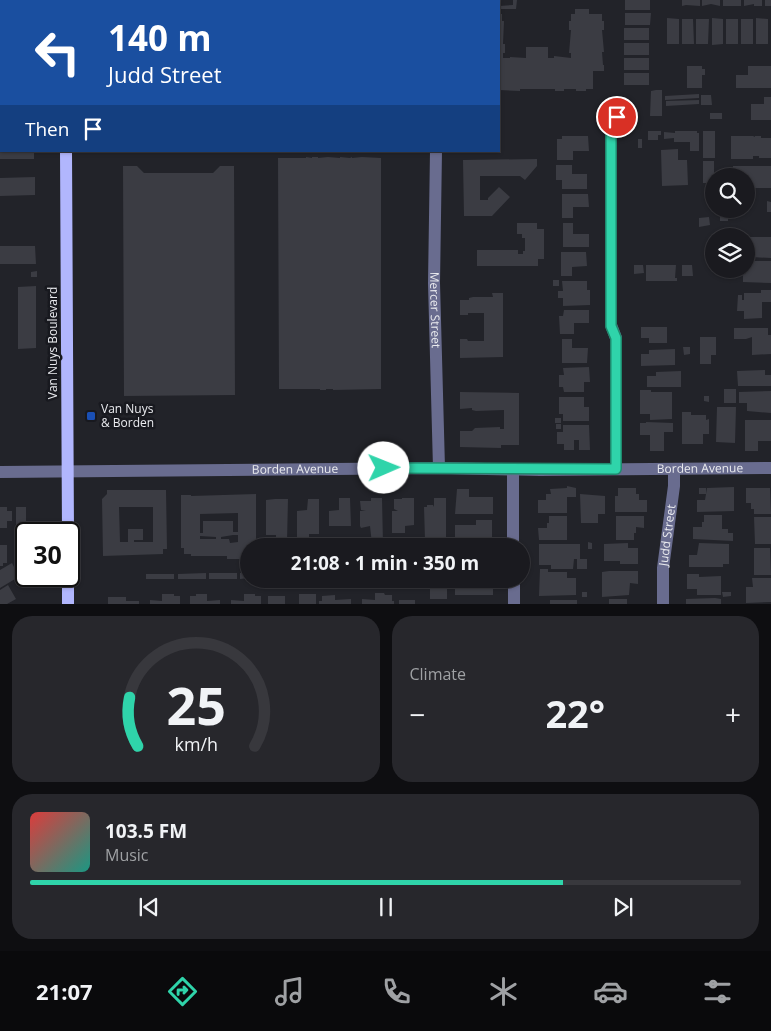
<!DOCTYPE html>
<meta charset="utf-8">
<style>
body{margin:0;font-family:"Open Sans",sans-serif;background:#27272c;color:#f1f3f6;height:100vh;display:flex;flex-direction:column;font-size:19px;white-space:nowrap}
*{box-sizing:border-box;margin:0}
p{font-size:16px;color:#9fa1a4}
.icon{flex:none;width:28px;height:28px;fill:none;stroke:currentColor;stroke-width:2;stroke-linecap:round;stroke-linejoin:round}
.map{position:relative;height:604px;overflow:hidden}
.drawer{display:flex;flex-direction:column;gap:12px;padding:12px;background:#0e0e11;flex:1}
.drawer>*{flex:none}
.top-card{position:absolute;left:0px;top:0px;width:500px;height:152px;box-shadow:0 1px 4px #0004,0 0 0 1px #38383d;background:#1a4fa0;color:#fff;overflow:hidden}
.fabs{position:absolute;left:705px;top:168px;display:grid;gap:10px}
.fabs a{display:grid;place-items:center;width:50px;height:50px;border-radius:50%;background:#1a1a1f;box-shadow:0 1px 4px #0004,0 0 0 1px #38383d;font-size:25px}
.speed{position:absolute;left:15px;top:522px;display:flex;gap:10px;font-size:25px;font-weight:700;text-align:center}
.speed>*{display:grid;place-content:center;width:65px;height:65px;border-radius:50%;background:#1a1a1f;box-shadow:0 1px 4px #0004,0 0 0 1px #38383d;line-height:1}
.speed .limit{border:2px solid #111;border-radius:8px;background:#fff;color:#111}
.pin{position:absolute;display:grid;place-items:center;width:42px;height:42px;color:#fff;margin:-21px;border:2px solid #fff;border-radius:50%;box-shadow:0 1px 5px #0007}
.me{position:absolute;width:55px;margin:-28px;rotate:89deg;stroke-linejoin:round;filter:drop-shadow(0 0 4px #0008)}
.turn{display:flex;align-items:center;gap:18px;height:105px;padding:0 25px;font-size:22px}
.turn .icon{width:65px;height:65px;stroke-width:2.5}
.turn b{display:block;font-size:35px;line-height:42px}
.then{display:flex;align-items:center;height:48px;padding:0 25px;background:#0003;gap:10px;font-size:19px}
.big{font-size:38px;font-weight:700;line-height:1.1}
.drawer .widget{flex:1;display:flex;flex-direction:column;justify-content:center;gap:8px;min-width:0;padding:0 18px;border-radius:20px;background:#27272c}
.drawer .dial{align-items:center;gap:0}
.dial svg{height:130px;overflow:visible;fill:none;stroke:#38383d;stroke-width:7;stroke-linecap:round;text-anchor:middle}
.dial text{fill:#f1f3f6;stroke:none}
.song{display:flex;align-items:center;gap:15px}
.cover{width:60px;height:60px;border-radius:8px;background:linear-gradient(135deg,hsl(0 70% 55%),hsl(170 70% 35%))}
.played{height:5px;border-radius:2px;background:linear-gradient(90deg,#2fd4aa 75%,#38383d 75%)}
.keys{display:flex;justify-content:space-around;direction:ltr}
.heat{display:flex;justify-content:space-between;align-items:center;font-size:28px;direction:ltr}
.drawer .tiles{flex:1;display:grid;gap:12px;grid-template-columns:1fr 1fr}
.widget:last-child{grid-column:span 2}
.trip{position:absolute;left:240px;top:538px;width:290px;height:50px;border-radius:25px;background:#1a1a1f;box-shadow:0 1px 4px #0004,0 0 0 1px #38383d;font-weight:700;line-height:50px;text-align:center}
.menu{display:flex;height:80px;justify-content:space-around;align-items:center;background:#0a0a0c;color:#9fa1a4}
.menu .icon{width:35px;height:35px}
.menu .active{color:#2fd4aa}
.menu b{font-size:22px;color:#f1f3f6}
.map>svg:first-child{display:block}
.built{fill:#2a2b37}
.building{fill:#3b3c43;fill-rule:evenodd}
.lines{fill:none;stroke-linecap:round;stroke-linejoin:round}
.minor{stroke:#696c8f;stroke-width:12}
.major{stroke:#b1b6fd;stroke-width:12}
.route-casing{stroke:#1f8a6e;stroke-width:12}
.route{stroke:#2fd4aa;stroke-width:9}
.transit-dot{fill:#1a4fb4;stroke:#18191f;stroke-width:2}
.labels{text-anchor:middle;stroke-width:5;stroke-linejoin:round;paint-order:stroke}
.street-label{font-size:12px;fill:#eaebef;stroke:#18191f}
.poi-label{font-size:12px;fill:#eaebef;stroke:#18191f;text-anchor:start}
</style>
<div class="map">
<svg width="771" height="604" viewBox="0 0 771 604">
<rect width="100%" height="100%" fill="#222329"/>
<path class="built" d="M92,0h343v1h-343z"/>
<path class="building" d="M513,0h4l-1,9h-17v-3l14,-1z
M625,0h25v10h-25z
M682,0h18v6l-14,-1 -4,1z
M702,0h18v6l-9,-2 -9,2z
M723,0h18v6h-18z
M744,0h18v6h-8v-2l-10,2z
M765,0h6v6h-6z
M575,9h14v5h13v7h2v9h-2l2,22h-2l1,13h1v6h-11v18h-7v2h-10v-2h-12v2h-9v-2h-35v2l-21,-1v-76h3v7h2l-1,23h2v9h-2v5h7v-1l16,1v-11h22v11h6v-2l17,2v-5h-2l2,-23h-2v-9h2v-7h4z
M625,13h26l-1,12h-25z
M667,18l12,1v25h-12z
M712,18l11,1v25l-11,1z
M756,18l12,1v25h-12z
M682,19h11l1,25h-12z
M696,19h13l-1,25h-12z
M726,19h12v25h-12z
M741,19h12v25h-12z
M624,28h25v12h-25z
M624,43h25v12h-25z
M624,58h25v12h-25z
M687,66h15v3h3v6h-3v13h-15z
M748,66h23v22h-35v-13h12z
M624,73h25v12h-25z
M656,90h6v26h-12l1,-25z
M699,94v4l-34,2v-4z
M701,95h10l1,10h-11z
M764,97h7v23h-20v-16h13z
M699,100v4l-33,2v-5z
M710,113h12v6h-12z
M648,131h13v4h-3v5h-10z
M675,131h22v2h2v18h-9v-9h-16v-4l-10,1v-7l11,1z
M703,131h12v27h-12z
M562,136h26l1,15h-16v9h-16v-21h5z
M731,136h22l2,1v-1h6v2h10v20h-12v-2h-6v3h-22z
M638,139h4v9h-4z
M678,149v11h9l1,25 -26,1 -1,-36z
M0,151h34v8h-34z
M306,157l6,1v-1h6v1l10,-1 12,1v-1l10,1 2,-1v1l10,-1 19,1v231l-48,1v-1h-7v1h-6v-1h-41l-1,-231h28z
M537,159v7l-12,14 -5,-4h-40v24h8v-2l11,-11 11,10 -18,19h-28l-1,-56z
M703,161h11v22h-11z
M556,165h16v9h15v15h-25v-9h-6z
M123,166h14l7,7h69l7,-7h14l1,229 -111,1z
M733,166h38v22h-25v-12h-13z
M35,177v18l-35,1v-18z
M562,194h26l1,13h-16v11h-11z
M767,201l4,1v10h-4z
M720,209h8v12h-8z
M709,217l1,8 -11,2v-9z
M517,223h20v6h7v30h-6v7h-61v-16h41v4h5v-3h2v-13h-3v-4h-5z
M563,223h10v11h16v13h-26z
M746,237h25v21l-20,-1 -1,-9 -3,-1z
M0,246h35l1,18h-36z
M561,252h25l1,14 -15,1v9h-11z
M749,261h22v22l-28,-1v-8h3v-6h3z
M634,265h9l1,8 -10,1z
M646,265h30l-1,13h2v3h-31z
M682,265h10l1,11h-11z
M37,271v6h-6v-5z
M553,280h6v6h-6z
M562,281h25v9h3v15l-27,1v-8h-5v-7h5z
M36,286v62l-18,1v-62z
M761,290h10v12h-9v16l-18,1v-8h-7l1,-16h4v5h2v-7h17z
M492,293h11v64l-43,1v-19h7l1,2h16v-28h-16v2h-8v-15h9v-2l4,-1h20z
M564,310h25v13h-15v11h-14l-1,-18h4z
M641,327h26v16h-18v-5h-8z
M734,328h34v7h3v19l-19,1v-18l-6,2h-12z
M700,337h16v18h-5v9h-11z
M562,339h10v9h16l-1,15h-25z
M683,347h7v7l-6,1z
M675,349v16l-34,1v-12h8v-4z
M589,367l1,15h-6v10h-20l-1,-5h-4v-12h5l-1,-7z
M765,370v5h6v11h-33l-1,-15z
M681,371v16h-34v-11h9v-4z
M724,389h12v14h-12z
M640,390h11v2h21v27l-22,1v-6h-10z
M771,391v22l-24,-2v-8h-8v-11z
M460,392l59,1v52h-18v3l-41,-1v-16h12l3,-3 25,-1v2h4v-19l-28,1 -4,-1v-2l-12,1z
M704,396h5v6l-5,-1z
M559,397h25v10h5v14h-26v-7h-4z
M717,407h19l-1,36 -19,-1z
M682,412h9v3h15v5l3,-1v15h-6v10h-21z
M555,418h6v5h-6z
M745,420h26v21h-13v10h-13z
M646,422l27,1v9h-9v19h-14v-16h-10v-12h6z
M556,424h5v5h-5z
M563,425h26l1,25h-11v-10h-5v10h-10v-6h-7v-12h6z
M567,486l9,2v9h-9v16h-29v-13h8v-6h5l-1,-5 17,-1z
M734,487v24l-37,1v-12h8l2,-12z
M618,488h18v6h3v6h8v12h-32v-16h3z
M699,488h7v6h-7z
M746,488h24l1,26h-17v-5h-3v-6h-5z
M457,489h12v8h24v17h-38z
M107,490h59l1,59h-4v5l-60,2 -1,-57 5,-5zM119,507h34v35h-19v-2h9v-11h-15v13h-8z
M256,494v52h-7v9h-5v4h-17v-3h-36v-2h-7v-6h-3v-53h10v1zM238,513v19h-5v-11h-30v12h-3v-19zM233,535h5v7l-8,1 -1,-4h-8v-2zM200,536l16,1v2h-16z
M580,494l25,2v18h-7v9h-17z
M339,498h11l1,28h-22v-15l10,-1z
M371,498h11l1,46h-11l-2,-18 -9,2 -1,-2v-15h6l-5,-1 -1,-9h11z
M402,498h12v27l-9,1v7h-13v-22h6l-4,-2v-10h8z
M434,498h12v40h-9v2h-12l-1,-33h3v-2h6l1,2z
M275,499h13l-1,43h-4v-5h-7v-2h-10v-35z
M308,499h11v35h-10v3h-12v-26l10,-1z
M0,507h7v4h5v10h-5v7h-7z
M16,507h10v19h-10z
M704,515h18v14h6v4h5v8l-40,-2v-12h9v-5h2z
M549,516h18v24h-28l-1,-12h9v-5h2z
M616,516h28v12l-8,-1v6h-2v7h-18z
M754,517h17v27h-16z
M476,520h16v22h-37v-17h21z
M588,542l4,1v6h-4z
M628,543v5h10v16h-18v-3h-16v-17z
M699,543l30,1v20h-6v3h-34v-12h8z
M539,544h41v15h7v10h-10v-10h-3l-1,10h-22v-4h-12z
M0,545h7v18h-4v3h-3z
M754,548h16l1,27h-17z
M12,563l2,4 1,12 -15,9v-18z
M540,569h8v3h19v6h9v17l-37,1z
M609,571h29v13l-8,-1 -1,12 -27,2v-25z
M249,572v6l-9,1v-6z
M206,573v6h-28v-5z
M209,573h28v6h-28z
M146,574h28v5h-28z
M687,574h12v3l22,-1v19h-24v-6h-10z
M752,578h19v24l-25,1v-16h7z
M455,579h38v16h-38z
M8,585l8,14 -9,5h-7v-14z
M432,585h15v14h-17v-13z
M582,592h5v5h-5z
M722,592h9v4l-8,1z
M375,593h9l1,2h7v6h2v3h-32v-5l13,1z
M162,594h12v2h6v8h-30v-4l12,1z
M196,594h11v7l13,-1v4h-30v-8h6z
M244,594h11v2h6v8h-30v-4l13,1z
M299,594h17v10h-17z
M335,595v5l16,-1v5h-32v-3h3v-5z
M268,596h17v8h-17z
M108,597h18v4h13v3h-31z
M715,598l6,1v5h-35v-5z
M609,599h18v5h-18z
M399,600h16v4h-16z
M550,600h27v4h-27z"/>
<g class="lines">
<g class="minor">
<path d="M438,1v-1"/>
<path id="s1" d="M436,151l-2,132 5,185"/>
<path d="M616,469v-131l-5,-13v-194l6,-14"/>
<path d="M513,470v76"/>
<path id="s2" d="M0,472l439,-4 101,2 231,-2"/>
<path d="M514,579v25"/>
<path id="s3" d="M663,604v-36l11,-82v-17"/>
</g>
<path class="major" d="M66,0v1
M66,151l2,383
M68,576v28"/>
</g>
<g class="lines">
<defs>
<path id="route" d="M384,468l232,1v-131l-5,-12v-195l6,-14"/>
</defs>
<use href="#route" class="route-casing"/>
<use href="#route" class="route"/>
</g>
<rect class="transit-dot" x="86" y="411" width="10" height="10" rx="2.5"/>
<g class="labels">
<g class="street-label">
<text dy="4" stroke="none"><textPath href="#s1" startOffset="159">Mercer Street</textPath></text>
<text transform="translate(53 343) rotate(-90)" y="4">Van Nuys Boulevard</text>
<text dy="4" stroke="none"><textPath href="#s2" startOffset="700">Borden Avenue</textPath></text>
<text dy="4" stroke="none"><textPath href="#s2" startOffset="295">Borden Avenue</textPath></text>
<text dy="4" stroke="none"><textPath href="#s3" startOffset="69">Judd Street</textPath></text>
</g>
<g class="poi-label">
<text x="101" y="413">Van Nuys<tspan x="101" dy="14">&amp; Borden</tspan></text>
</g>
</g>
</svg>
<div class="fabs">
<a><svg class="icon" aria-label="search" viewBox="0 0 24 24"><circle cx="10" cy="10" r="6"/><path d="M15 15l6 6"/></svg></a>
<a><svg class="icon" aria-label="layers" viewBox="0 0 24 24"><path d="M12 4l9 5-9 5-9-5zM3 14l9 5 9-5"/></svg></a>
</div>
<div class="speed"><div class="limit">30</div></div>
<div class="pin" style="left:617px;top:117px;background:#d93025"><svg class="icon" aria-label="arrive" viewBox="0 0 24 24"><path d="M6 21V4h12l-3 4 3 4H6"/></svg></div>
<svg class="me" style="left:384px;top:468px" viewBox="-20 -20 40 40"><circle r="19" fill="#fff"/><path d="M0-13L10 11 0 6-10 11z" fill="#2fd4aa"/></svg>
<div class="trip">21:08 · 1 min · 350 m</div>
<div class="top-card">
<div class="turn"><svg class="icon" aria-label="left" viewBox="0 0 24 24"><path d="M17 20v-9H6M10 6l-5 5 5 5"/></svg><div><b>140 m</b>Judd Street</div></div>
<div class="then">Then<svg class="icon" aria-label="arrive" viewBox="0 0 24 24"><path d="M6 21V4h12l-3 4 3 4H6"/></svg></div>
</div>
</div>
<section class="drawer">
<div class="tiles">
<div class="widget dial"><svg viewBox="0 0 100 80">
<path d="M14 69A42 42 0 1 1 86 69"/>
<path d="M14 69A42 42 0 0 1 9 39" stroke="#2fd4aa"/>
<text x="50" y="56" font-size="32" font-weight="700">25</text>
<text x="50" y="72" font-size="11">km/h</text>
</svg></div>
<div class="widget"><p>Climate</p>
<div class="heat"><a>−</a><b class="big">22°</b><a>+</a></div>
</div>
<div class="widget">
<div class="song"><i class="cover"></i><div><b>103.5 FM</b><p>Music</p></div></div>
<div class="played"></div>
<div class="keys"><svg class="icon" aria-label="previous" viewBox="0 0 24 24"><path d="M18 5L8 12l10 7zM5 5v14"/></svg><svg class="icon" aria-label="pause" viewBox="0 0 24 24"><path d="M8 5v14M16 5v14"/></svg><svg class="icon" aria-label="next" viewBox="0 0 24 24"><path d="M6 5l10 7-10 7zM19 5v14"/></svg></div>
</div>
</div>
</section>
<nav class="menu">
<b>21:07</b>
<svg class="icon active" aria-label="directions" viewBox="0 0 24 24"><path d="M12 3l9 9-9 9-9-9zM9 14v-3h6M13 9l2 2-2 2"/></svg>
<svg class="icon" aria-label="music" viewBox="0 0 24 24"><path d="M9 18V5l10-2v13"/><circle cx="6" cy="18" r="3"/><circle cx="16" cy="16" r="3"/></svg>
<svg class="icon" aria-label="phone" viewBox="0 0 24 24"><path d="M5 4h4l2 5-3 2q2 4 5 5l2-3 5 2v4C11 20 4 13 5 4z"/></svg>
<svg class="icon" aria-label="climate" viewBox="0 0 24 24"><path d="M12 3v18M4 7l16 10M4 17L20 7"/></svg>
<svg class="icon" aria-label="car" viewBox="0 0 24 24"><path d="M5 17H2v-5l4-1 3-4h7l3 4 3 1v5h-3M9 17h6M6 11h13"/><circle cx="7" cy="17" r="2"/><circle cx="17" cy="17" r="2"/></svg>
<svg class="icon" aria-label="filters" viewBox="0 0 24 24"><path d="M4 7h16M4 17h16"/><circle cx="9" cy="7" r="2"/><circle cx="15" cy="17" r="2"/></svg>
</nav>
